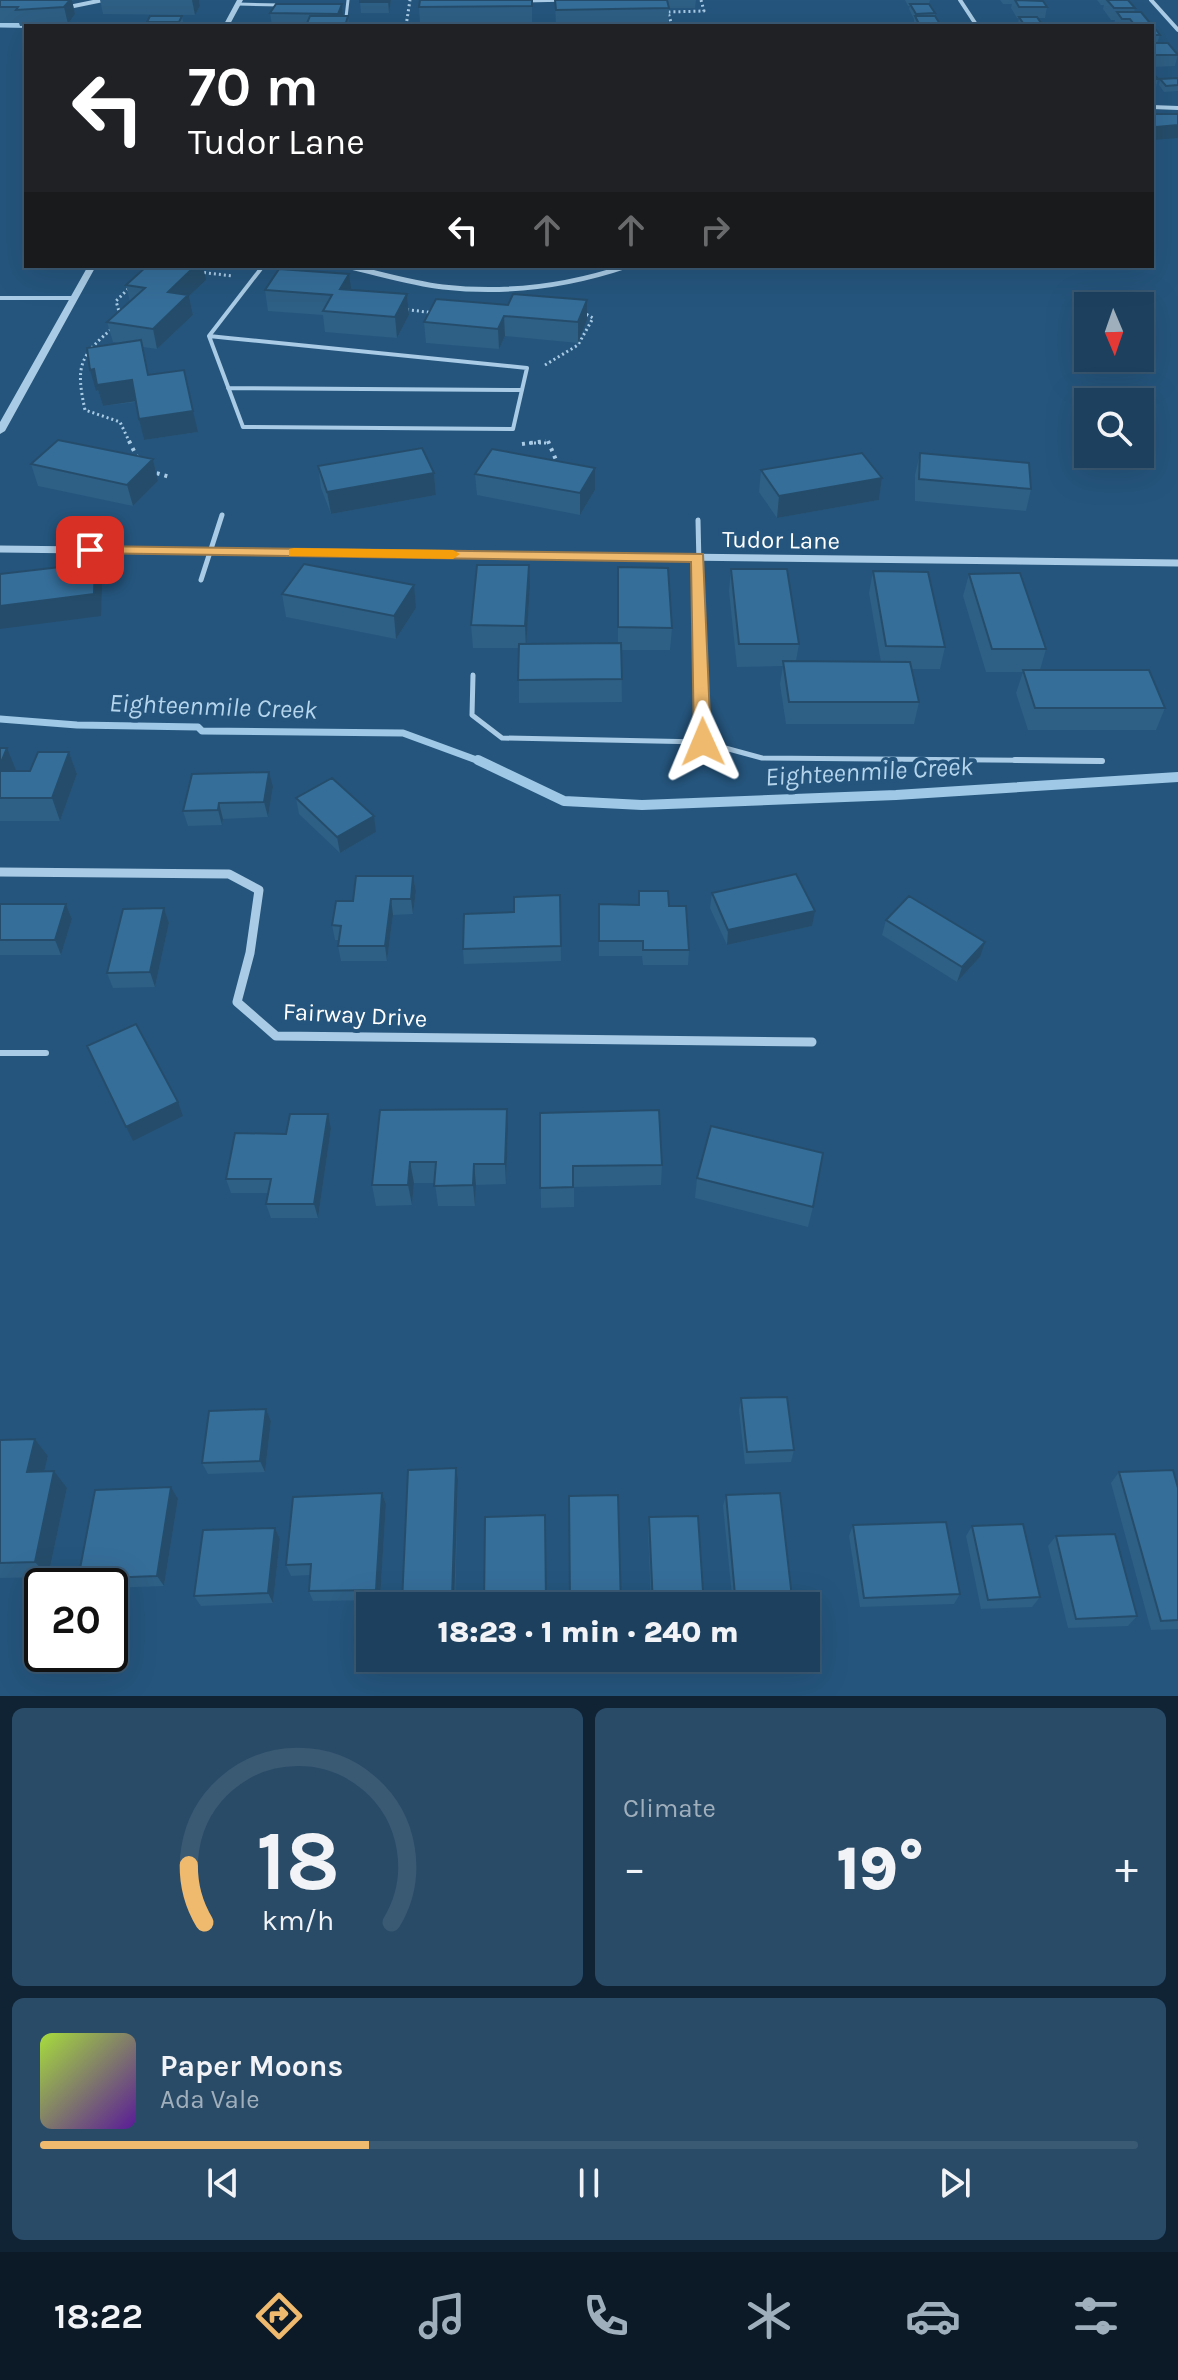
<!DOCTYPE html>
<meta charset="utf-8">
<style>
body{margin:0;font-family:Karla,sans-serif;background:#294b67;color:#f1f3f6;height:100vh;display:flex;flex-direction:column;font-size:30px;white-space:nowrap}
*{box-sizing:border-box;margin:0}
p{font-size:26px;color:#a0afbc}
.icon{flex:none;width:44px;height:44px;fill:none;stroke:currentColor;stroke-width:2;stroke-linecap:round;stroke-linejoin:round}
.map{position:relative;height:1696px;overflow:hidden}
.drawer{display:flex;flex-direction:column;gap:12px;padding:12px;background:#0f2334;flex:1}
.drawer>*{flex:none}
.top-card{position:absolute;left:24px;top:24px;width:1130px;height:244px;border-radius:0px;box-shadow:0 8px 32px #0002,0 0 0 2px #3a5973;background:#202124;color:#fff;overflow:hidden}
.needle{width:52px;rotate:178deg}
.tools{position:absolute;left:1074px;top:292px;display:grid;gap:16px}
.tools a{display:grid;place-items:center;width:80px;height:80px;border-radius:0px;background:#1c405e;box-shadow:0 8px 32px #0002,0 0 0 2px #3a5973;font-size:40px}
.speed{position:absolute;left:24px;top:1568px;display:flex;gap:16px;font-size:40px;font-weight:700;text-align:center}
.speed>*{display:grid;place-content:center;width:104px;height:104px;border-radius:50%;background:#1c405e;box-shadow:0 8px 32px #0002,0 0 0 2px #3a5973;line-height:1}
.speed .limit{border:4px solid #111;border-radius:12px;background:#fff;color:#111}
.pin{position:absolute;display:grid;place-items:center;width:68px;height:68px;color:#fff;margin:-34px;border-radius:16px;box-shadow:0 4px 12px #0006}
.me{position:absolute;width:88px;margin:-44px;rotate:359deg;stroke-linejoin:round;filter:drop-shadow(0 0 6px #0008)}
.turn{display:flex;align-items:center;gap:28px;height:168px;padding:0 32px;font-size:36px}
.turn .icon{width:104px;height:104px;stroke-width:2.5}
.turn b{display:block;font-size:56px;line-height:68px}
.lanes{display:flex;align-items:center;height:76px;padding:0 32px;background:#0003;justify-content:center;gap:40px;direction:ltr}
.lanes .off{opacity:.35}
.big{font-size:60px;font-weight:800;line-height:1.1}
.drawer .tile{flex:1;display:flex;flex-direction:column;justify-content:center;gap:12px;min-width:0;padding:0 28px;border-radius:12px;background:#294b67}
.drawer .dial{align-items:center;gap:0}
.dial svg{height:208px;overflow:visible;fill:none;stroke:#3a5973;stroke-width:7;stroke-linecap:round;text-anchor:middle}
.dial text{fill:#f1f3f6;stroke:none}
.song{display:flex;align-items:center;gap:24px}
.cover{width:96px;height:96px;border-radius:12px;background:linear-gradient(135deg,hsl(80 70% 55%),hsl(270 70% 35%))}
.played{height:8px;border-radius:4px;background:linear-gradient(90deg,#efba6e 30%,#3a5973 30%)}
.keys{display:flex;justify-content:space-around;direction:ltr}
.heat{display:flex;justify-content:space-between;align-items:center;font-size:44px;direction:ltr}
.drawer .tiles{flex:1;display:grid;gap:12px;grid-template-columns:1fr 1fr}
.tile:last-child{grid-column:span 2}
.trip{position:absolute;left:356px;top:1592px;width:464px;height:80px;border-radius:0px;background:#1c405e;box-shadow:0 8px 32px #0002,0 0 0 2px #3a5973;font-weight:800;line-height:80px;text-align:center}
.dock{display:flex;height:128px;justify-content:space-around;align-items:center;background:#0b1a26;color:#a0afbc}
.dock .icon{width:56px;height:56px}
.dock .active{color:#efba6e}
.dock b{font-size:36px;color:#f1f3f6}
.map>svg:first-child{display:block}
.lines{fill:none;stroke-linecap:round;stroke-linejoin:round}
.stream-far2{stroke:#9ec8e6;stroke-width:5}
.stream-far1{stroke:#9ec8e6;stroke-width:7}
.stream{stroke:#9ec8e6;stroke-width:10}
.path-far1{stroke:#a9cbe5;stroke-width:3;stroke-dasharray:2 3;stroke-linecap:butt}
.path{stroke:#a9cbe5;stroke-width:4;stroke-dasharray:3 5;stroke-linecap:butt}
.service-far3{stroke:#a9cbe5;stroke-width:3}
.service-far2{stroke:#a9cbe5;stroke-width:4}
.service-far1{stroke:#a9cbe5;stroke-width:5}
.service{stroke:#a9cbe5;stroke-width:6}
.minor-far3{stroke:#a9cbe5;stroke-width:4}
.minor-far2{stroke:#a9cbe5;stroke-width:5}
.minor-far1{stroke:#a9cbe5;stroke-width:7}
.minor{stroke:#a9cbe5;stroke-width:9}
.tertiary{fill:#a9cbe5;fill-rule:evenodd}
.wall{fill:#2e5f84}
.shaded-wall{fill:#254d6b}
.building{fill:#356e99;stroke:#254d6b;stroke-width:2}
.route{fill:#efba6e;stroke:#9b7948;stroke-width:2}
.slow{fill:#f59e0b}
.labels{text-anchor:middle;stroke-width:8;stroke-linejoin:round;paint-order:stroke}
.street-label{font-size:24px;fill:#fff;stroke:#25557d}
.water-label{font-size:26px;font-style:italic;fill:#b5d5ed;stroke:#25557d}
</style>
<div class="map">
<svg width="1178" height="1696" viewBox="0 0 1178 1696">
<rect width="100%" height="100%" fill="#25557d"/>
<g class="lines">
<path class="stream-far2" d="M0,25l58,1"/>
<path class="stream-far1" d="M0,719l77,6 121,2 4,4 201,2 79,29"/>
<path class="stream" d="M478,760l86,41 78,4 254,-10 282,-18"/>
<path class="path-far1" d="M406,26l4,-26
M516,26h30
M672,26l-4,-14 36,-1 -3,-11
M199,272l34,4
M402,309l33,4
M120,315l-4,-14 14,-14
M115,326c-35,30 -40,38 -30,84l35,12 10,21
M545,365l33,-20 15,-27 -9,-5
M529,443h20"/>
<path class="path" d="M129,441l9,18
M548,441l11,26
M522,444l24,-3
M149,471l21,6"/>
<path class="service-far3" d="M526,1l44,-1
M238,4l42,1
M345,26l3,-26"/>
<path class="service-far2" d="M0,298h74
M209,336l19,2 299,30 -14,61 -270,-2z
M209,336l54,-70
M228,388l294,2"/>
<path class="service-far1" d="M698,520l5,222 59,16 340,3
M201,580l21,-65
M473,675l-1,40 30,23 201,4"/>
<path class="service" d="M1015,760l87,1
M0,1053h46"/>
<path class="minor-far3" d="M960,0l17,26
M1151,0l27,30
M64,8l39,-8
M1152,107l26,1"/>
<path class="minor-far2" d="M346,266c32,7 64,17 97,21 62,7 125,-1 184,-21"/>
<path class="minor-far1" d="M0,549l1178,14"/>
<path class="minor" d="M0,872l229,2 30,16 -9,63 -13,49 39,34 536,6"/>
<path class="tertiary" d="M237,0h6l-14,26h-6z
M88,266h8l-91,165 -5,3v-12z"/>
</g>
<path class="wall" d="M0,0h74l-2,1 3,13 -7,10 -48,2 -1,-3h-19z
M100,0h99l1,6 -5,9 -92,-1z
M391,0l-2,13h-28l-1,-11z
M532,0v22l-112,2 -1,-17z
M555,0h141l-1,8h-26l-1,17 -112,1z
M905,0h25l-1,4 6,9v3l5,8 7,2h-31l-2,-4v-3l-5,-10 1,-3h-2z
M1000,0h36l11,7 -2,11h-7l5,8h-23l-2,-3 1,-5h-2l-6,-10 1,-4h-9z
M1097,0h31l7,8 -1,4 16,11v3h-34l-2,-2 1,-4h-4l-8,-11 1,-4h-3z
M342,4l1,12h5l1,10 -77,-1 -2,-12z
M182,16l1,6 -2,4h-33l-1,-4z
M1152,27l8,8 -3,8 21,11 -3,12 -23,1z
M1152,72l6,7 -3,12h-3z
M1178,78v13l-14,1 -5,-7 1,-6z
M1152,114h26l-26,26z
M206,280l-17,16 4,19 -36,34 -14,-2 6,28 49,57 -54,8 -8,-38 -33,4 -5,-16 -2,1 23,-48 -6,-1 -6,-20 23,-20 -4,-17z
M265,290h86l56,4 2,21 -12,23 -72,-6 -2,-17 -55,-4z
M436,299l151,21 -9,23 -73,-7 -6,13 -73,-6 -2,-21z
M920,453l111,36 -5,22 -111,-10v-26z
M153,459l5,22 -25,25 -95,-20 -7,-22z
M318,466l116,7 2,22 -105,19 -10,-26z
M761,470l121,8 -3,22 -102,18 -18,-26z
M475,474l120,16 -15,25 -103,-20z
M618,567l54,61 -2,22h-49l1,52 -103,1v-55h-46l-2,-23 59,-38 -4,57 92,-1z
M731,569l68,75 -3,17 85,1 -12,-69 4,-22 72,76 -5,22h-28l7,33 -5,22h-128l-6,-40 3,-18 -46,1 -8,-76z
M969,574l77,75 -6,21 125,38 -9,22h-128l-12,-37 7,-21h-37l-23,-76z
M282,594l134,14 -20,31 -110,-22z
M0,748l16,23h14l39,-19 8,22 -17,47h-60z
M273,787l-5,30 -45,2 -1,6 -34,1 -5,-15z
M296,798l80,34 -36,21 -41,-39z
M413,876l3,15 -3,23 -20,1 -6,46h-46l-3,-15 1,-6h-4l-3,-15 21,-24z
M639,891l30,15 20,44 -1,15h-45l-1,-9h-43v-52l39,1z
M712,893l100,33 -85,19 -17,-37z
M560,895l1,66 -97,3 -1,-15 51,-37z
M0,904h66l6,15 -11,36h-61z
M164,908l5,15 -14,64 -42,1 -6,-15z
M886,920l94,37 -23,25 -75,-47z
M380,1110l128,20 -2,54 -30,1 -1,21h-37l-3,-23h-21l-2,22 -36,1 -4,-21z
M540,1113l122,52 -1,20 -87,2v20l-33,1z
M331,1129l-13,89h-47l-5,-14 2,-11h-37l-5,-14 60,-45z
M697,1178l116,29 -5,20 -113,-29z
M741,1398l53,52 -3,12 -46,2 -6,-54z
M266,1409l5,12 -6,51 -57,2 -6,-11z
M35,1439l13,17 -4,16 23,16 -19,89 -48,1v-138z
M1119,1472l59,16v141l-27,1 -40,-147z
M458,1480l-3,126h-52l-1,-4z
M382,1493l4,11 -6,96 -67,1 -4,-10 1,-16 -19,1 -5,-11z
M726,1495l67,111h-60l-10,-100z
M178,1499l-14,87 -54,2v-2h-26l-6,-7z
M649,1517l55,89h-53l-3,-78z
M853,1525l107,69 -6,10 -94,3 -11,-71z
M545,1526l1,80h-61l-1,-2z
M972,1526l68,71 -8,10 -51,2 -15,-73z
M275,1528l5,11 -7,64 -72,3 -7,-10z
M1056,1536l81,80 -9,10 -60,2 -20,-82z"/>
<path class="shaded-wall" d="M70,0h2l3,14 -7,10 -4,-17z
M192,0h7l1,6 -5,9z
M388,0h3l-2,13z
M342,4l1,11 -4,10 -1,-11z
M1178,125v13l-26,2 4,-13z
M195,266h8l3,14 -17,16 4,19 -36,34 -4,-20 15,-37z
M349,274l3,21 -12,-6z
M407,294l2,21 -12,23 -2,-21z
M587,300v20l-9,23v-21z
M504,316l1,20 -6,13 -1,-20z
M94,369l38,11 5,21 -34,5 -5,-16 -2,1 -6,-21z
M193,411l5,21 -54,8 -5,-21z
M153,459l5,22 -25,25 -6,-21z
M595,468v22l-15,25v-22z
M434,473l2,22 -105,19 -4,-22z
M882,478l-3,22 -102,18 2,-22z
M95,563l7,22 -1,31 -101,13v-23z
M529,565l1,22 -4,61 -1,-22z
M414,585l2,23 -20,31 -2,-23z
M7,748l9,22 -16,7v-12z
M69,752l8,22 -17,47 -8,-23z
M269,772l4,15 -5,30 -4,-15z
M219,803l4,16 -1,6 -4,-15z
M374,816l2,16 -36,21 -3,-16z
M413,876l3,15 -3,23 -2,-15z
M391,899l2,16 -6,46 -2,-15z
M66,904l6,15 -11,36 -6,-15z
M164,908l5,15 -14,64 -5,-15z
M815,911l-3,15 -85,19 1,-15z
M985,942l-5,15 -23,25 5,-15z
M178,1102l5,14 -50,25 -7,-14z
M507,1109l1,21 -2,54 -1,-20z
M328,1114l3,15 -13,89 -4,-14z
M410,1162l4,21 -2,22 -4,-20z
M474,1164l2,21 -1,21 -2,-21z
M266,1409l5,12 -6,51 -5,-11z
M35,1439l13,17 -8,33 -13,-17z
M456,1468l2,12 -4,126 -2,-6z
M54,1471l13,17 -19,89 -13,-15z
M171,1487l7,12 -14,87 -7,-10z
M382,1493l4,11 -6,96 -4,-10z
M275,1528l5,11 -7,64 -5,-10z"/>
<path class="building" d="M0,0h70l-6,7 -48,3 2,-3h-18z
M360,0h28v2h-28z
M420,0h112v6l-113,1z
M555,0h112l2,8 -113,2z
M1015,0l28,1 4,6h-28z
M1107,0h21l7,8h-21z
M276,4h66l-4,10 -68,-1z
M910,4h19l6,9 -19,1z
M1117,12h24l9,11h-17l-3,-4h-8z
M150,16h32l-3,6h-32z
M310,16h38l-3,10h-39z
M915,16h20l5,8h-17l1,2h-4z
M1019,17h18l6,9h-18z
M923,24h23l1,2h-23z
M1152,27h2l6,8h-8z
M1152,43h16l10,12h-23l-3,-3z
M1152,72l6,7h-6z
M1178,78v7l-12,1 -6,-7z
M1152,114h26v11l-22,2 -4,-5z
M147,266h48l-27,26 20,3 -35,34 -46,-7 38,-34 -19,-3z
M279,269l70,5 -9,15 67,5 -12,23 -72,-6 9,-16 -67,-5z
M513,294l74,6 -9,22 -74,-6 -6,13 -74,-7 12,-23 72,6z
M141,340l7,35 36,-5 9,41 -54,8 -7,-39 -35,5 -3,-16 -4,1 -3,-22z
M58,440l95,19 -26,26 -96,-21z
M422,448l12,25 -107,19 -9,-26z
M492,449l103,19 -15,25 -105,-19z
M862,453l20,25 -103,18 -18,-26z
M920,453l109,10 2,26 -112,-10z
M95,563l-1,31 -94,12v-32z
M304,564l110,21 -20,31 -112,-22z
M477,565h52l-4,61 -54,-1z
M618,567l50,1 4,60 -54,-1z
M731,569h56l12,75h-60z
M873,571l55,1 17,75 -59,-1z
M1020,573l26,76h-54l-23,-75z
M621,643l1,36 -104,1 1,-36z
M783,661l127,1 9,40h-130z
M1023,670h126l16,38h-130z
M0,748h7l-7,17z
M38,752h31l-17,46h-52v-27h30z
M269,772l-5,30 -45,1 -1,7 -35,1 9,-37z
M332,778l42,38 -37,21 -41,-39z
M796,874l19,37 -87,19 -16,-37z
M356,876h57l-2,23h-20l-6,47h-47l3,-20 -9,-1 4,-24h17z
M639,891h29l1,15h17l3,44h-46v-9h-44v-37l40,1z
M560,895l1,51 -98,3 1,-35 50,-2v-15z
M909,896l76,46 -23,25 -76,-47z
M0,904h66l-11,36h-55z
M164,908l-14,64 -43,1 16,-64z
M136,1024l42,78 -52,25 -39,-81z
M507,1109l-2,55h-31l-1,21 -39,1 2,-24h-26l-2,23h-36l8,-75z
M659,1110l3,55 -89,1v21l-33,1v-75z
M290,1114h38l-14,90h-48l5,-25h-45l9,-46 51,1z
M711,1126l112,27 -10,54 -116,-29z
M787,1397l7,53 -47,2 -6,-54z
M266,1409l-6,52 -58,2 7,-52z
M35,1439l-8,33 27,-1 -19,91 -35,1v-123z
M456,1468l-4,132 -50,2 6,-132z
M1173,1470l5,18v132l-17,1 -42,-149z
M171,1487l-14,89 -79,3 17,-89z
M382,1493l-6,97 -67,1 2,-27 -25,1 7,-68z
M780,1493l13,113h-57l-10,-111z
M618,1495l3,111h-51l-1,-110z
M545,1515l1,86 -62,3 1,-87z
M698,1516l6,90h-51l-4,-89z
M946,1522l14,72 -96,4 -11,-73z
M1023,1524l17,73 -52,3 -16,-74z
M275,1528l-7,65 -74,3 9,-66z
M1115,1534l22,82 -61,3 -20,-83z"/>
<path class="route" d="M90,546l613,8 8,188 -8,6 -9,-6 -3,-180 -606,-9 -3,-3z"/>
<path class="slow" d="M294,548l159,2 7,4 -7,5 -164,-3v-7z"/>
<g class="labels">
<g class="street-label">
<text transform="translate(781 540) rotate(1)" y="8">Tudor Lane</text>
<text transform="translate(355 1015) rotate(3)" y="8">Fairway Drive</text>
</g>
<g class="water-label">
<text transform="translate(213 706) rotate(2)" y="9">Eighteenmile Creek</text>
<text transform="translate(869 771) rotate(-3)" y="9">Eighteenmile Creek</text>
</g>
</g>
</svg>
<div class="tools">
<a><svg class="needle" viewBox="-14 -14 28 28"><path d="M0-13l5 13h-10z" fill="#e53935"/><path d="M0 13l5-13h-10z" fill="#a0afbc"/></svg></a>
<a><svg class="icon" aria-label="search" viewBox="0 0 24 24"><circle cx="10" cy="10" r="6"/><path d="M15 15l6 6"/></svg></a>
</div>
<div class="speed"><div class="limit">20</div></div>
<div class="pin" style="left:90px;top:550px;background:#d93025"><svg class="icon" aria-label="arrive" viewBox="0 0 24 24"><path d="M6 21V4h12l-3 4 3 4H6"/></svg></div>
<svg class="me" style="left:703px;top:742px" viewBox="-20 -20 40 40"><path d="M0-17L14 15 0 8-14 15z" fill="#efba6e" stroke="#fff" stroke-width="4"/></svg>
<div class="trip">18:23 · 1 min · 240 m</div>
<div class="top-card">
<div class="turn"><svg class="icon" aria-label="left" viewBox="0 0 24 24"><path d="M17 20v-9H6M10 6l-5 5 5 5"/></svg><div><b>70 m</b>Tudor Lane</div></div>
<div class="lanes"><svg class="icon" aria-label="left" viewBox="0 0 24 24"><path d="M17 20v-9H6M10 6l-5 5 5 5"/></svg><svg class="icon off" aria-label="ahead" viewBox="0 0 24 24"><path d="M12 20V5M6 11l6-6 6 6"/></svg><svg class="icon off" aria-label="ahead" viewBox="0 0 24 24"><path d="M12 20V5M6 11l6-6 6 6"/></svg><svg class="icon off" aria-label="right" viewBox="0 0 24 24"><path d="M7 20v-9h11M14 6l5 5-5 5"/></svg></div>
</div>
</div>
<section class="drawer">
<div class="tiles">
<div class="tile dial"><svg viewBox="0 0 100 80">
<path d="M14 69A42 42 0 1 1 86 69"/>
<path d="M14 69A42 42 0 0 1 8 47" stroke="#efba6e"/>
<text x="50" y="56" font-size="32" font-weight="700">18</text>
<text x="50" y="72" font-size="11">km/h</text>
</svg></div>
<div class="tile"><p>Climate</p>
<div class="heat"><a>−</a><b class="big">19°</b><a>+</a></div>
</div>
<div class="tile">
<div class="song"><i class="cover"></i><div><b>Paper Moons</b><p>Ada Vale</p></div></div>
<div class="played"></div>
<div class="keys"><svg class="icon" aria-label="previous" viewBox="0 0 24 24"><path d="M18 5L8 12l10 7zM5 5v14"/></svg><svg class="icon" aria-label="pause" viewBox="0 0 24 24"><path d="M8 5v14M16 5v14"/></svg><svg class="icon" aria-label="next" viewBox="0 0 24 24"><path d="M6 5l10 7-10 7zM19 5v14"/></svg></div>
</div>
</div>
</section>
<nav class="dock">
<b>18:22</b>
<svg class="icon active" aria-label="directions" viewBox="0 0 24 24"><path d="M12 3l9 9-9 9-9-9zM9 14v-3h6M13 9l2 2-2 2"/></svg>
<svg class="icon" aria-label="music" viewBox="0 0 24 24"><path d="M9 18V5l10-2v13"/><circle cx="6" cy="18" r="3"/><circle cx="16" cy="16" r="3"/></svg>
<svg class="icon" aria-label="phone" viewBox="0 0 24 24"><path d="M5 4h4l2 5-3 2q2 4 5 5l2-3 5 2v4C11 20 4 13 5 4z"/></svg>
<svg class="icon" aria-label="climate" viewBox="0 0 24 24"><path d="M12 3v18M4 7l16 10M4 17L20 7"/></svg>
<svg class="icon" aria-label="car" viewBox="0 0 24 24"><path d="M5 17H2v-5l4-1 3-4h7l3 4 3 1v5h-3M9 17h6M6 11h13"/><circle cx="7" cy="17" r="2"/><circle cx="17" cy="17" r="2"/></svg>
<svg class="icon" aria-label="filters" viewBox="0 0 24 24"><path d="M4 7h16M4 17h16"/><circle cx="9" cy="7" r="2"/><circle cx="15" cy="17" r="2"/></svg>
</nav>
